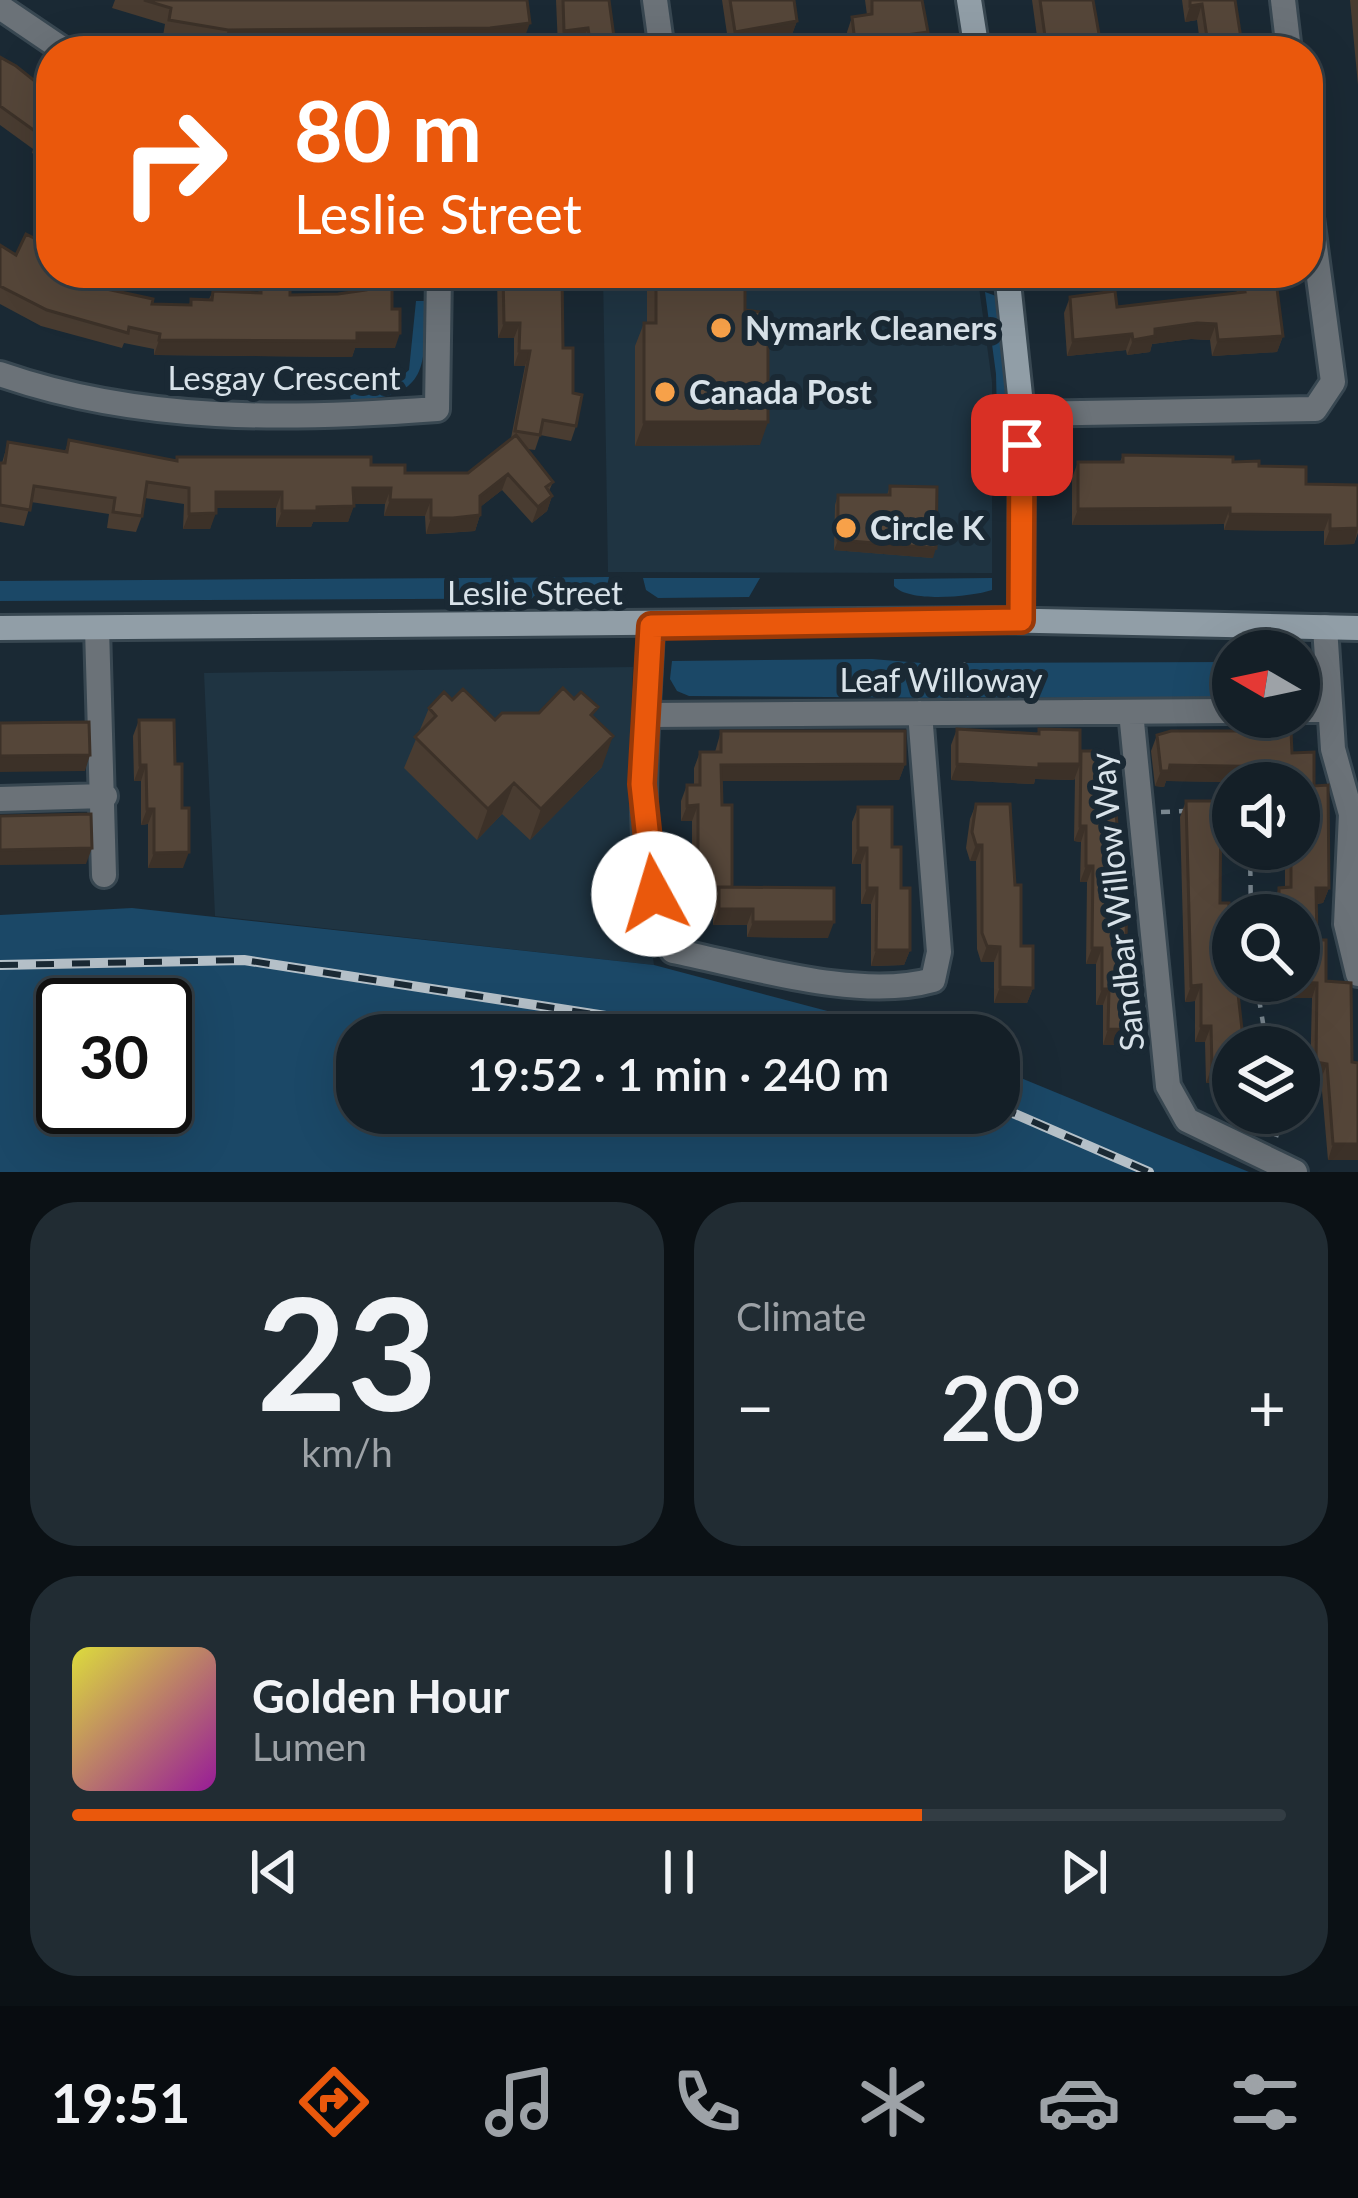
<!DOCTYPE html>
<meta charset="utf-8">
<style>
body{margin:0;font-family:Lato,sans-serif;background:#212c33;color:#f1f3f6;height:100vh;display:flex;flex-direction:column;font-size:45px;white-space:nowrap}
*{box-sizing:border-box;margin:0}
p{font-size:39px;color:#9da2a7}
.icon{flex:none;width:66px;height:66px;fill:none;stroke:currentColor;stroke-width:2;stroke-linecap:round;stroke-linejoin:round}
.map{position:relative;height:1172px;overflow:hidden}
.side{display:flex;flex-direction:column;gap:30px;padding:30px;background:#0b1115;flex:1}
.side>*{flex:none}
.hud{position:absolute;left:36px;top:36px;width:1287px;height:252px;border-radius:48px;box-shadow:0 12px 48px #0002,0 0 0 3px #333d44;background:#ea580c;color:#fff;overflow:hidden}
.needle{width:78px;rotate:279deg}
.buttons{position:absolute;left:1212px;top:630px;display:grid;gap:24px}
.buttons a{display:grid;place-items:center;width:108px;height:108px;border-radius:50%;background:#141f27;box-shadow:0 12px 48px #0002,0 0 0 3px #333d44;font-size:60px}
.speed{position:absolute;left:36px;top:978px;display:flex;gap:24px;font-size:60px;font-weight:700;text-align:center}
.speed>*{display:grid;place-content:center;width:156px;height:156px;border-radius:50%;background:#141f27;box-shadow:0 12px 48px #0002,0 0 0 3px #333d44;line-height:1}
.speed .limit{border:6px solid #111;border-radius:18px;background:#fff;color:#111}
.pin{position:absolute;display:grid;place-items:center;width:102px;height:102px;color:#fff;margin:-51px;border-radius:24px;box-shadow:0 6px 18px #0006}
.me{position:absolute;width:132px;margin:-66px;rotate:354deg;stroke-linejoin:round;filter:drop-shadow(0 0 9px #0008)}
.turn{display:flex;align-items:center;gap:42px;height:252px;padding:0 60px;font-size:54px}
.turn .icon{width:156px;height:156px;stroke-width:2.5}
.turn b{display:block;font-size:84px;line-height:102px}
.big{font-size:90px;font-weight:600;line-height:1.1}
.side .widget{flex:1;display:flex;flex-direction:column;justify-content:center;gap:18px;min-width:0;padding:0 42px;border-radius:48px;background:#212c33}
.side .dial{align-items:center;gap:0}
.dial b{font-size:156px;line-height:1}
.song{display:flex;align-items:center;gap:36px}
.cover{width:144px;height:144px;border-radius:18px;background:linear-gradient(135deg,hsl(60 70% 55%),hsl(300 70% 35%))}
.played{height:12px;border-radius:6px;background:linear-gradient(90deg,#ea580c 70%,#333d44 70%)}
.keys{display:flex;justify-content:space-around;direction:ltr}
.heat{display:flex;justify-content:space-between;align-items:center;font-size:66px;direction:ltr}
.side .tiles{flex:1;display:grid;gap:30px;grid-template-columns:1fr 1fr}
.widget:last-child{grid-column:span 2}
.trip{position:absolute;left:336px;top:1014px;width:684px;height:120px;border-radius:48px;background:#141f27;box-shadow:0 12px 48px #0002,0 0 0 3px #333d44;font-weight:600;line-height:120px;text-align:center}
.menu{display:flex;height:192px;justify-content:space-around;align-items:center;background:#080c10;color:#9da2a7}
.menu .icon{width:84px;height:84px}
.menu .on{color:#ea580c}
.menu b{font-size:54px;color:#f1f3f6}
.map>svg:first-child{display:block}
.built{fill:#1f3442}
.green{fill:#1b4867;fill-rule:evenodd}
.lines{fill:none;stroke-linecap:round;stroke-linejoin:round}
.street-casing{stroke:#384751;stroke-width:30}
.secondary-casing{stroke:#384751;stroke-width:30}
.path{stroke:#7a8790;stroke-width:4.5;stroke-dasharray:9 9;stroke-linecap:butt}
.street{stroke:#6b7278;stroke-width:24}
.secondary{stroke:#919ea7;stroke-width:24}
.rail-casing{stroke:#b5c0c8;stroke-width:10}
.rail{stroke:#1a2934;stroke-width:6;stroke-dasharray:18;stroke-linecap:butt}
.wall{fill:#493c31}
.shaded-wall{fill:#3c3128}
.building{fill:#554639;stroke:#3c3128;stroke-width:3}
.route-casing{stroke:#983908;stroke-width:30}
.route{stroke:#ea580c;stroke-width:21}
.poi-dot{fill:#f7a149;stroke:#1a2934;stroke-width:4.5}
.labels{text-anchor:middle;stroke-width:12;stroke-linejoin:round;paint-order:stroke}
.poi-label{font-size:33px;font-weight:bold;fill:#d8e2e9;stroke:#1a2934;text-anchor:start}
.street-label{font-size:33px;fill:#d8e2e9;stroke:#1a2934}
</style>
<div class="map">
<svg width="1358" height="1172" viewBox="0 0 1358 1172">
<rect width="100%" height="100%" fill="#1a2934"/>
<path class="built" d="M603,273h374l15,109v191l-384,-1z
M633,667l-5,117 26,181 -439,-49 -11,-243z"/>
<path class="green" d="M985,292l11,4 12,93 -1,61 -9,6 -2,-82z
M416,301h9c0,67 4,97 -74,99l-2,-11 43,-4 17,-15z
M609,577l-3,13 -14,8 -592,3v-20z
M643,578h117l-11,19 -91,1 -12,-8z
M992,578v12c-21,7 -83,13 -98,-4v-7z
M872,659l49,4 1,10h29l1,-10h8v35l-271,-2 -12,-5 -7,-12 2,-18z
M1233,662v37l-268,-2v-34z
M132,908l522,57 264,70h-561v78h642v-44l250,103h-1249v-257zM63,1005h102v102h-102z"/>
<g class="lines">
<defs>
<path id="street" d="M655,0l7,51
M1283,0l6,51
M0,7l65,44
M0,374c141,49 289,46 437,35l2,-136
M1022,414l293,-5 18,-27 -25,-187
M651,626c-2,80 -24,262 22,325 76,15 186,50 260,29l6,-28 -19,-239
M1325,627l8,122 18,65 -5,110 12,50
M97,628l7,247
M1299,710h30
M1131,712l37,374 19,34 108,52
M649,715l584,-4
M0,799l105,-3"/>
<path id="secondary" d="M969,0l8,51
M1007,273l15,141 -1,206
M0,628l995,-8 363,8"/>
</defs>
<use href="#street" class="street-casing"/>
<use href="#secondary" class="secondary-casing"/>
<path class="path" d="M766,273l10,13
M963,689v-28
M1215,811l18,3
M1161,812l25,-1
M1250,849l1,66
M1256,981l11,66
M1276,1137l7,-24"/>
<use href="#street" class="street"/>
<use href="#secondary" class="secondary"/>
<defs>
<path id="rail" d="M0,965l244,-5 485,75
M999,1107l150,65"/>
</defs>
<use href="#rail" class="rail-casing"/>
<use href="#rail" class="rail"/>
</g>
<path class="wall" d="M115,0h412l-3,39 -40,5 -261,1 -60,-9 2,-12 -53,-16z
M556,0h53l5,37 -4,14h-27l-1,-7 -24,3z
M722,0h72l3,21 -6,16 -62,10z
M865,0h57l1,48 -21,3h-53l-2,-19 5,-15 15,-2z
M1032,0h61l9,51h-63z
M1182,0h53l8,51h-42l-4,-31 -12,2z
M1350,0h8v85z
M0,57l51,37v70l-19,-11 1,-4 -33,-24z
M0,245l16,10 32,9 54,24 50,16 37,1 2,-6h18l4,-8 45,2 3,-8 29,10 48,-1 23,-3 5,-17 26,35 3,39h-40l-3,9 -198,-2v-6l-30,-6 -2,5 -81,-22 -41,-22z
M497,273h65l1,75 10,45 3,33 -5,15 -31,-6 -5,15 -8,-1 26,33 -4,9 3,5 -5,15 -15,12 -30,-33 -22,17v8l-5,16 -28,2 -21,1 -1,-18h-41l1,-12h-31l-6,18h-35l-2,5h-35v-19h-60l-6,21h-27l1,-25 -39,-6 -3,18 -6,16 -29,-4 2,-14 -78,-12 -7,24 -24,-4v-59h2l6,-21 57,9 4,-11 106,21 2,-4 194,8 34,8h63l43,-35 14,-72h-11v-28h-16z
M647,273h98v37l15,135 -125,1v-100l9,-23h3z
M1216,273h59l8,63 -6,16 -65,4 -2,-16 -19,-1 -39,5 -2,8 -23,3 -1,-5 -59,6 -3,-43 6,-16 47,10 120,-14 -3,-20 -18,3z
M1123,455l110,7 26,4 47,18 52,1v48l-4,11 -30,1v-14l-100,-1v-6l-152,1v-47l6,-16h42z
M890,486l43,72 -99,-8 1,-45 3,-10h49z
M452,700l43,20 99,-2 8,49 -72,73 -28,-26 -25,26 -73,-72 25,-60z
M139,720l36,44 8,104h-35v-44l-7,1v-44h-7l-1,-45z
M957,729l80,5 2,-5 41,24 21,31 25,164 16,82 -6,15h-33v-40h-7v-41h-10l1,-82h-7l1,-40 -7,-1 1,-63 -1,2 -39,-1 -1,5 -83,-4v-35z
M721,731l184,33 -6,16 -178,1 1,24 10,82 96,51 -81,-1v-12h-34v-22h-21v-82h-11v-20l6,-16h7v-17l6,-16h15z
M1157,735l135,18 22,33 15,102 -6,15 -6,1v36l9,41 26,81 6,98h-30l-7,-81 -11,-1 2,-80h-27v-17h14v-66h-26v-11l6,-16h6v-39h14v-66l-133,-2 -2,6 -9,-1 -4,-35z
M1186,801l34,102 13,144v56h-13l-1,-20h-13l-1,-41h-10v-41l-10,1 -5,-185z
M976,804l39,81 6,61 12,42 -6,15h-33v-41h-13l-4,-13 -1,-88h-6l-4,-13 4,-29z
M858,807l34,40 18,103 -6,15 -33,1v-62h-10v-40h-9v-42z"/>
<path class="shaded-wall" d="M1202,4l-5,16 -12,2 5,-16z
M797,21l-6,16 -62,10 6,-15z
M530,23l-6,16 -40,5 -261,1 5,-15z
M588,28l-6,16 -24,3 6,-16z
M928,32l-5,16 -21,3h-50l3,-9z
M614,37l-4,14h-24l4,-10z
M1072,273h40l-42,6z
M504,323h16l-6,15h-16z
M1197,323l19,1 -6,16 -19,-1 -39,5 -2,8 -23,3 6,-15 22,-11z
M357,333h43l-5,15h-40l-3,9 -198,-2 5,-15z
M1132,334l-6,16 -59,6 6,-16z
M1283,336l-6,16 -65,4 6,-16z
M519,351h11l-5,15h-11z
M644,422h124l-8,23 -125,1z
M508,474l-6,16 -28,22 6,-16z
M353,488h38l-6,16h-37z
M216,492h66l-6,16h-66z
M552,496l-5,15 -15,12 6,-16z
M390,500h41l-6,16h-41z
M354,506l-6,16h-35l-2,5h-35l6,-16 35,-4z
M1230,508l-6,16 -152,1 6,-16z
M216,513l-6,16h-27l6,-15z
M1230,514l100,1 -6,16 -100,-1z
M480,515l-5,16 -49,3 5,-16z
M1358,528l-4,16 -30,1 6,-16z
M838,540l98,8 -3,10 -99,-8z
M613,736l-11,31 -72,73 11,-31z
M90,755l-5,16 -85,1v-16z
M905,764l-6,16 -183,1 5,-16z
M957,764h123l-6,16 -39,-1 -1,5 -83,-4z
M140,765h6l-5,16h-7z
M1170,765l121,2 -6,16 -119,-2 -2,6 -9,-1 6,-15z
M514,783l-12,31 -25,26 11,-31z
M698,805l-6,16h-11l6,-15z
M147,809h7l-6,15 -7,1z
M1080,826h6l-5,16 -7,-1z
M976,845h6l-6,16h-6z
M92,848l-6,16 -86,1v-15z
M858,848h9l-6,16h-9z
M189,852l-6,16h-35l6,-15z
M1086,866h7l-6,16h-7z
M698,887h34h-13l-6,16h-21z
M867,888h10l-6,16h-10z
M1316,888h13l-6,15 -12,1z
M719,909h34l-6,16h-34z
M1279,909h13l-3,6h-12z
M753,922h81l-6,16 -81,-1z
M987,946l13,1 -6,15h-13z
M1092,948h10l-6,16h-10z
M876,950h34l-6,15 -33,1z
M1291,982l26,1 -5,15h-27z
M1201,985l-6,16 -10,1 6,-16z
M1000,987l33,1 -6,15h-33z
M1102,989h7l-6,16h-7z
M1201,1026h10l-6,16h-10z
M1108,1029l34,1 -6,15h-33z
M1316,1062l11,2 -6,15 -11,-1z
M1212,1067h13l-6,16h-13z
M1226,1088h7v15h-13z
M1333,1144h25v16h-30z"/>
<path class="building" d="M144,0h383l3,23 -40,5 -262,2 -59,-10 2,-12z
M563,0h46l5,37 -24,4 -2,-13 -24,3z
M730,0h64l3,21 -62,11z
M872,0h50l6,32 -73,10 -3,-25 20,-3z
M1040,0h53l9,51h-55z
M1190,0h45l8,51h-34l-7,-47 -12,2z
M0,57l16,9 35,28v52l-14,-8 2,-4 -39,-28z
M26,234l25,13v6l-5,10 5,2v8h28l25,7 -2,8 51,11 -1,5 39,1v-6l21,1 1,-9 48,2v-8h29v10l48,-1 28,-4v-16l26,-1v36h8v24h-43v8l-198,-1 1,-6 -31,-7 -1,6 -81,-23 -47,-24v-41l16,10z
M503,273h59l1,75h10v45l9,2 -6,31 -33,-6 -3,15 -25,-4 15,-80h-11l1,-28h-16z
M656,273h89v37l23,3v109h-124v-99h12z
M1242,273h33l8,63 -65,4 -2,-16 -19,-1 -42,6v7l-22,4 -1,-6 -59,6 -3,-43 45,-6 2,16 128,-15z
M516,435l37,47 -7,5 6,9 -14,11 -30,-33 -28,22v19l-27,3h-22v-18h-41l1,-12h-38l1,18 -37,1v4h-35v-19h-66v21l-27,1v-26l-42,-6 -5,34 -29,-4 2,-14 -81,-12 -4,24 -30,-5v-42h5l3,-21 59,10 2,-12 108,21v-4h194v8h34v8h63z
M1123,455l110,2v5l26,-1v5l47,1v17l52,1v43l-28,1v-14l-100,-1v-6l-152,1v-47h45z
M890,486l47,1 -1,61 -98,-8v-45h52z
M563,688l11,11 7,-7 17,15 -7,8 22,21 -72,73 -27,-26 -26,26 -73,-72 21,-21 -7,-8 15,-16 8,8 11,-11 32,31 7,-7h37z
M139,720h35l1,44h7v44h7v44l-35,1v-44h-7l-1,-44h-6z
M89,722l1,33 -90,1v-33z
M957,729l82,5v-5l41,1v34h-41v4l-82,-4z
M721,731h184v33l-184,1 1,40h10v82h-34v-82l-11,1v-21h13v-33h21z
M1171,731h120l1,22 22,-1v34l14,-1 1,103h-13l1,52h9v41l25,2 1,79 6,1v81h-25l-6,-80 -11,-2 1,-79 -26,-1 8,-1v-66h-7v-6h-13v-21l12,-1v-38h8v-66h-8v-16l-121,-2 -1,6h-8l-4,-36z
M1081,751h21l-1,33h13l6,82h7l-1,82h10l6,82 -34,-1 1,-40h-7v-41h-10l1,-82h-7v-40h-6z
M1186,801h35l-1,102h9l-1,82h9l7,62h-11v41h-7l-1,-21h-13l-1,-41h-10v-41l-10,1z
M976,804h34l5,81h6v61h12v42l-33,-1v-40l-13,-1 -5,-13v-88h-6l-4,-13z
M858,807h34v40h9v41h9v62h-34l1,-62h-10v-40h-9z
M91,814l1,34 -92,2v-34z
M719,887l115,1v34h-81v-13h-34z"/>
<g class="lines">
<defs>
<path id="route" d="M654,894l-12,-110 9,-158 370,-6 1,-175"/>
</defs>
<use href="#route" class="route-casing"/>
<use href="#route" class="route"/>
</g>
<g class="poi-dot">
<circle cx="721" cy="328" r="12"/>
<circle cx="665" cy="392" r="12"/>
<circle cx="846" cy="528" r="12"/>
</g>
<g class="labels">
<g class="poi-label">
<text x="745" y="340">Nymark Cleaners</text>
<text x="689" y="404">Canada Post</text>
<text x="870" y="540">Circle K</text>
</g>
<g class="street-label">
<text x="284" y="390">Lesgay Crescent</text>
<text x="535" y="605">Leslie Street</text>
<text x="941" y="692">Leaf Willoway</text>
<text transform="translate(1117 902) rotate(-96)" y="12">Sandbar Willow Way</text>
</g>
</g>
</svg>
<div class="buttons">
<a><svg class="needle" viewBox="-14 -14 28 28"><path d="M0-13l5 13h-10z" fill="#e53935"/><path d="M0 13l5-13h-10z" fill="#9da2a7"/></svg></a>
<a><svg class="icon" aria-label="sound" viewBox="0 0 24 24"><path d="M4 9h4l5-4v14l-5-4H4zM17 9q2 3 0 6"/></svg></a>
<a><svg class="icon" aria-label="search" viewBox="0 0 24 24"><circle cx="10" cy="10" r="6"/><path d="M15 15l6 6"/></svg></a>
<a><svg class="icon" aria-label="layers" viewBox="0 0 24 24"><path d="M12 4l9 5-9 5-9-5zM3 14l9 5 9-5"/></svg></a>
</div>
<div class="speed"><div class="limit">30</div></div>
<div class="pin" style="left:1022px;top:445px;background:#d93025"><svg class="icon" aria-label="arrive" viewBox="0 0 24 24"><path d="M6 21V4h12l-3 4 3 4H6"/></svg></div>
<svg class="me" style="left:654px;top:894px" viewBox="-20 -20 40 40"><circle r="19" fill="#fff"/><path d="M0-13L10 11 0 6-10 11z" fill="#ea580c"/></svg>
<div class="trip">19:52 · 1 min · 240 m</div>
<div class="hud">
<div class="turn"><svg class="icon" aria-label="right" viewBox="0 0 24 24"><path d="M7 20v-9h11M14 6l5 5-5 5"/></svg><div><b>80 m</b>Leslie Street</div></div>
</div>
</div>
<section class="side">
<div class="tiles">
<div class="widget dial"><b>23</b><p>km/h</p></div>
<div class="widget"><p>Climate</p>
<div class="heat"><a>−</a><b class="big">20°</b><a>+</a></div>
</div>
<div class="widget">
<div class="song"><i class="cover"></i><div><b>Golden Hour</b><p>Lumen</p></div></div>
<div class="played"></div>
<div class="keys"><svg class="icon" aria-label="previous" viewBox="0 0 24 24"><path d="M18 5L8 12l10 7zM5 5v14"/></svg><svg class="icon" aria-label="pause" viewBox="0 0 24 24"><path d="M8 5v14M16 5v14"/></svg><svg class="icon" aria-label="next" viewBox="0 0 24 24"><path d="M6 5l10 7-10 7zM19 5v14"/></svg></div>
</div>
</div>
</section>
<nav class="menu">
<b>19:51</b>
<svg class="icon on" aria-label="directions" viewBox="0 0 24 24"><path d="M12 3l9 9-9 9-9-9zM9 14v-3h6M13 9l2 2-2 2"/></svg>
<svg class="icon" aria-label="music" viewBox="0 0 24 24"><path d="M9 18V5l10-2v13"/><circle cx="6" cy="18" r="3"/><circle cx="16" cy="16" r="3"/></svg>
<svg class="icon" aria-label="phone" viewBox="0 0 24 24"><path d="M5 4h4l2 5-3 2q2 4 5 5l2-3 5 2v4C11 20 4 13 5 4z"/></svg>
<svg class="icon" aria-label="climate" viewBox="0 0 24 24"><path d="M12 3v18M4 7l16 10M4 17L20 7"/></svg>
<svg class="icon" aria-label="car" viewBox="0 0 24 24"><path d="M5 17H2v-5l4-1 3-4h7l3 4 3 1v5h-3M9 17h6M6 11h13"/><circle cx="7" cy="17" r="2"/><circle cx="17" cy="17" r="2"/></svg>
<svg class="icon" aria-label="filters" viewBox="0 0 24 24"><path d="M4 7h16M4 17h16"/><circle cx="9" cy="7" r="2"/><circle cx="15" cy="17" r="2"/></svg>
</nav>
